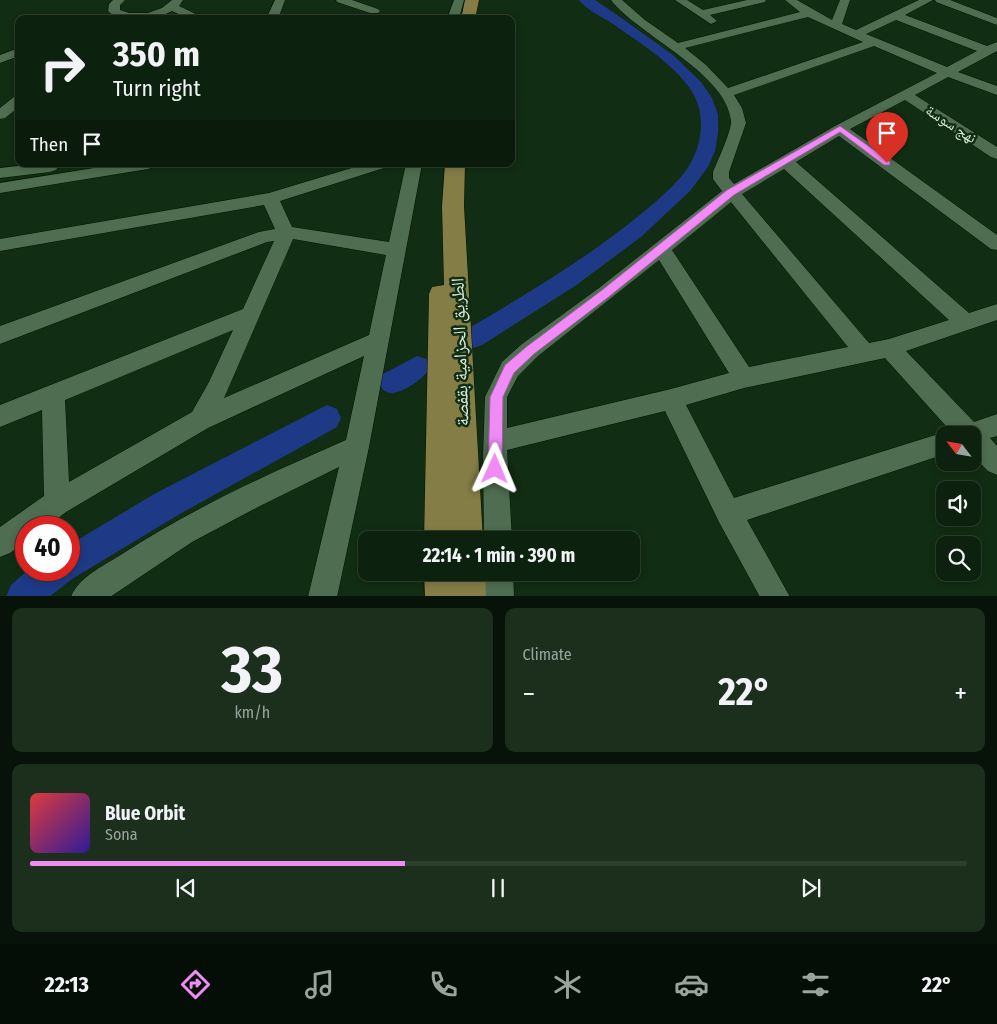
<!DOCTYPE html>
<meta charset="utf-8">
<style>
body{margin:0;font-family:"Fira Sans Condensed","Noto Naskh Arabic",sans-serif;background:#1b2f1c;color:#f1f3f6;height:100vh;display:flex;flex-direction:column;font-size:19px;white-space:nowrap}
*{box-sizing:border-box;margin:0}
p{font-size:16px;color:#9aa49e}
.icon{flex:none;width:28px;height:28px;fill:none;stroke:currentColor;stroke-width:2;stroke-linecap:round;stroke-linejoin:round}
.map{position:relative;height:596px;overflow:hidden}
.details{display:flex;flex-direction:column;gap:12px;padding:12px;background:#071308;flex:1}
.details>*{flex:none}
.hud{position:absolute;left:15px;top:15px;width:500px;height:152px;border-radius:10px;box-shadow:0 2px 8px #0003,0 0 0 1px #2d3f2e;background:#0d220e;color:#f1f3f6;overflow:hidden}
.needle{width:32px;rotate:301deg}
.controls{position:absolute;left:936px;top:426px;display:grid;gap:10px}
.controls a{display:grid;place-items:center;width:45px;height:45px;border-radius:10px;background:#0d220e;box-shadow:0 2px 8px #0003,0 0 0 1px #2d3f2e;font-size:25px}
.speed{position:absolute;left:15px;top:516px;display:flex;gap:10px;font-size:25px;font-weight:700;text-align:center}
.speed>*{display:grid;place-content:center;width:65px;height:65px;border-radius:50%;background:#0d220e;box-shadow:0 2px 8px #0003,0 0 0 1px #2d3f2e;line-height:1}
.speed .limit{border:8px solid #d22;background:#fff;color:#111}
.pin{position:absolute;display:grid;place-items:center;width:42px;height:42px;color:#fff;margin:-51px -21px;border-radius:50% 50% 50% 0;rotate:-45deg;box-shadow:0 0 5px #0007}
.pin .icon{rotate:45deg}
.me{position:absolute;width:55px;margin:-28px;rotate:1deg;stroke-linejoin:round;filter:drop-shadow(0 0 4px #0008)}
.turn{display:flex;align-items:center;gap:18px;height:105px;padding:0 15px;font-size:22px}
.turn .icon{width:65px;height:65px;stroke-width:2.5}
.turn b{display:block;font-size:35px;line-height:42px}
.then{display:flex;align-items:center;height:48px;padding:0 15px;background:#0003;gap:10px;font-size:19px}
.big{font-size:38px;font-weight:700;line-height:1.1}
.details .card{flex:1;display:flex;flex-direction:column;justify-content:center;gap:8px;min-width:0;padding:0 18px;border-radius:10px;background:#1b2f1c}
.details .dial{align-items:center;gap:0}
.dial b{font-size:65px;line-height:1}
.song{display:flex;align-items:center;gap:15px}
.cover{width:60px;height:60px;border-radius:8px;background:linear-gradient(135deg,hsl(0 70% 55%),hsl(250 70% 35%))}
.played{height:5px;border-radius:2px;background:linear-gradient(90deg,#f08bf6 40%,#2d3f2e 40%)}
.keys{display:flex;justify-content:space-around;direction:ltr}
.heat{display:flex;justify-content:space-between;align-items:center;font-size:28px;direction:ltr}
.details .tiles{flex:1;display:grid;gap:12px;grid-template-columns:1fr 1fr}
.card:last-child{grid-column:span 2}
.trip{position:absolute;left:358px;top:531px;width:282px;height:50px;border-radius:10px;background:#0d220e;box-shadow:0 2px 8px #0003,0 0 0 1px #2d3f2e;font-weight:700;line-height:50px;text-align:center}
.tabs{display:flex;height:80px;justify-content:space-around;align-items:center;background:#050e06;color:#9aa49e}
.tabs .icon{width:35px;height:35px}
.tabs .active{color:#f08bf6}
.tabs b{font-size:22px;color:#f1f3f6}
.map>svg:first-child{display:block}
.lines{fill:none;stroke-linecap:round;stroke-linejoin:round}
.river{fill:#1e3a86;fill-rule:evenodd}
.minor-casing{stroke:#001501;stroke-width:1}
.major-casing{stroke:#001501;stroke-width:1}
.minor{fill:#4f6d50;fill-rule:evenodd}
.major{fill:#847d46;fill-rule:evenodd}
.route{fill:#f08bf6;stroke:#9c5aa0}
.labels{text-anchor:middle;stroke-width:5;stroke-linejoin:round;paint-order:stroke}
.far-street-label{font-size:15px;fill:#d8e9d8;stroke:#112d13}
.street-label{font-size:18px;fill:#d8e9d8;stroke:#112d13}
</style>
<div class="map">
<svg width="997" height="597" viewBox="0 0 997 597">
<rect width="100%" height="100%" fill="#112d13"/>
<g class="lines">
<path class="river" d="M579,0h16l25,17 53,38 28,27 11,16 6,17v18l-3,18 -7,16 -18,24 -49,46 -66,49 -93,59 -9,3 -9,-3 -4,-7 4,-7c61,-36 122,-72 177,-117 17,-14 36,-30 48,-48 14,-23 17,-53 2,-76 -19,-28 -54,-49 -81,-68 -10,-6 -24,-13 -31,-22z
M417,356l9,3 4,8c-5,11 -23,23 -36,26 -4,1 -7,-1 -11,-3l-4,-8 4,-8z
M327,405l10,4 4,9 -4,9 -159,88 -106,64 -23,18h-43l5,-12 17,-15h41v-25l87,-52z"/>
<defs>
<path id="minor" d="M113,0h12l-5,5v5l9,3h19l14,-5 10,-8h11l-4,6 27,13h-17l-17,-8c-16,9 -50,15 -64,0l1,-7z
M275,0h10l-7,19h-12z
M336,0h16l26,9 2,2 -2,2h-8l-33,-11z
M454,0h10l-5,19h-12z
M611,0h11l23,20 33,23 122,-31 -15,-12h12l35,20 8,-20h10l-8,24 14,6 63,-30h14l-28,15 82,31 10,-4v9l-39,21 39,14v9l-49,-18 -33,18 82,52v12l-6,-2 -86,-57 -55,29 147,106v15l-6,-1 -152,-113 -43,26 173,151 28,-9v16l-91,31 68,71 23,-8v22l-7,2 7,8v29l-9,-4 -16,-16v-20h-18l-69,-77 -141,30 -58,17 48,93 211,-66 9,3h-9v19l-198,66 43,77h-30l-41,-75 -54,-111 -158,39 5,90h-28l-1,-82 2,-61 17,-35 20,-18 77,-56 123,-97 -9,-12v-7c4,-10 19,-42 18,-51 -4,-48 -92,-85 -120,-121zM808,17l55,25 -135,46 -22,-23 -21,-17zM896,20l81,31 -30,16 -81,-33zM874,46l63,27 -102,53 -101,58 -5,-6v-6l17,-49 -4,-15 -8,-13zM784,169l165,151 -60,19 -20,4 -127,-149zM731,202l117,145 -99,20 -77,-117zM659,260l70,113 -58,16 -164,39v-31l11,-21 20,-20z
M675,0h12l16,10 44,-10h19l-1,2 -55,13 7,6 -6,3z
M935,0h15l47,18v7l-61,-23z
M19,48v8l-19,7v-8z
M19,96v11l-14,11 -5,1v-11l14,-11z
M36,164h20l2,3 -2,3 -6,2 -50,6v-10z
M119,164h37l-2,3 -6,2 -148,24v-10z
M365,164h24l-2,3 -107,34 12,26 97,15 17,-78h16l-53,283 -32,150h-29l31,-130 -79,39 -68,36 -82,55h-39c7,-19 32,-31 48,-41 72,-47 149,-82 227,-116l18,-84 -156,72 -142,84 -21,16h-19v13l-16,12 -10,4v-30l44,-31 -2,-86 -42,17v-22l243,-96 31,-68 -7,1 -267,102v-18l259,-94 16,-3 -11,-24 -264,46v-12l269,-46zM293,239l93,16 -17,80 -145,63zM233,330l-24,52 -17,30 -123,70 -4,-82z
M485,572h28l1,25h-29z"/>
<path id="major" d="M465,0h14l-4,19h-14z
M445,164h20l-1,42 19,334h-59l5,-246 3,-7 12,-2 -2,-79z
M424,572h61l1,25h-61z"/>
</defs>
<use href="#minor" class="minor-casing"/>
<use href="#major" class="major-casing"/>
<use href="#minor" class="minor"/>
<use href="#major" class="major"/>
</g>
<path class="route" d="M840,126l50,35v4h-6l-44,-33 -106,63 -124,101 -76,58 -20,19 -11,24 -1,72 -2,5 -5,2 -5,-2 -2,-5 2,-72 15,-32 21,-18 76,-57 125,-100z"/>
<g class="labels">
<g class="far-street-label">
<text transform="translate(951 124) rotate(33)" y="5">نهج سوسة</text>
</g>
<g class="street-label">
<text transform="translate(460 352) rotate(-92)" y="6">الطريق الحزامية بقفصة</text>
</g>
</g>
</svg>
<div class="controls">
<a><svg class="needle" viewBox="-14 -14 28 28"><path d="M0-13l5 13h-10z" fill="#e53935"/><path d="M0 13l5-13h-10z" fill="#9aa49e"/></svg></a>
<a><svg class="icon" aria-label="sound" viewBox="0 0 24 24"><path d="M4 9h4l5-4v14l-5-4H4zM17 9q2 3 0 6"/></svg></a>
<a><svg class="icon" aria-label="search" viewBox="0 0 24 24"><circle cx="10" cy="10" r="6"/><path d="M15 15l6 6"/></svg></a>
</div>
<div class="speed"><div class="limit">40</div></div>
<div class="pin" style="left:887px;top:163px;background:#d93025"><svg class="icon" aria-label="arrive" viewBox="0 0 24 24"><path d="M6 21V4h12l-3 4 3 4H6"/></svg></div>
<svg class="me" style="left:495px;top:469px" viewBox="-20 -20 40 40"><path d="M0-17L14 15 0 8-14 15z" fill="#f08bf6" stroke="#fff" stroke-width="4"/></svg>
<div class="trip">22:14 · 1 min · 390 m</div>
<div class="hud">
<div class="turn"><svg class="icon" aria-label="right" viewBox="0 0 24 24"><path d="M7 20v-9h11M14 6l5 5-5 5"/></svg><div><b>350 m</b>Turn right</div></div>
<div class="then">Then<svg class="icon" aria-label="arrive" viewBox="0 0 24 24"><path d="M6 21V4h12l-3 4 3 4H6"/></svg></div>
</div>
</div>
<section class="details">
<div class="tiles">
<div class="card dial"><b>33</b><p>km/h</p></div>
<div class="card"><p>Climate</p>
<div class="heat"><a>−</a><b class="big">22°</b><a>+</a></div>
</div>
<div class="card">
<div class="song"><i class="cover"></i><div><b>Blue Orbit</b><p>Sona</p></div></div>
<div class="played"></div>
<div class="keys"><svg class="icon" aria-label="previous" viewBox="0 0 24 24"><path d="M18 5L8 12l10 7zM5 5v14"/></svg><svg class="icon" aria-label="pause" viewBox="0 0 24 24"><path d="M8 5v14M16 5v14"/></svg><svg class="icon" aria-label="next" viewBox="0 0 24 24"><path d="M6 5l10 7-10 7zM19 5v14"/></svg></div>
</div>
</div>
</section>
<nav class="tabs">
<b>22:13</b>
<svg class="icon active" aria-label="directions" viewBox="0 0 24 24"><path d="M12 3l9 9-9 9-9-9zM9 14v-3h6M13 9l2 2-2 2"/></svg>
<svg class="icon" aria-label="music" viewBox="0 0 24 24"><path d="M9 18V5l10-2v13"/><circle cx="6" cy="18" r="3"/><circle cx="16" cy="16" r="3"/></svg>
<svg class="icon" aria-label="phone" viewBox="0 0 24 24"><path d="M5 4h4l2 5-3 2q2 4 5 5l2-3 5 2v4C11 20 4 13 5 4z"/></svg>
<svg class="icon" aria-label="climate" viewBox="0 0 24 24"><path d="M12 3v18M4 7l16 10M4 17L20 7"/></svg>
<svg class="icon" aria-label="car" viewBox="0 0 24 24"><path d="M5 17H2v-5l4-1 3-4h7l3 4 3 1v5h-3M9 17h6M6 11h13"/><circle cx="7" cy="17" r="2"/><circle cx="17" cy="17" r="2"/></svg>
<svg class="icon" aria-label="filters" viewBox="0 0 24 24"><path d="M4 7h16M4 17h16"/><circle cx="9" cy="7" r="2"/><circle cx="15" cy="17" r="2"/></svg>
<b>22°</b>
</nav>
